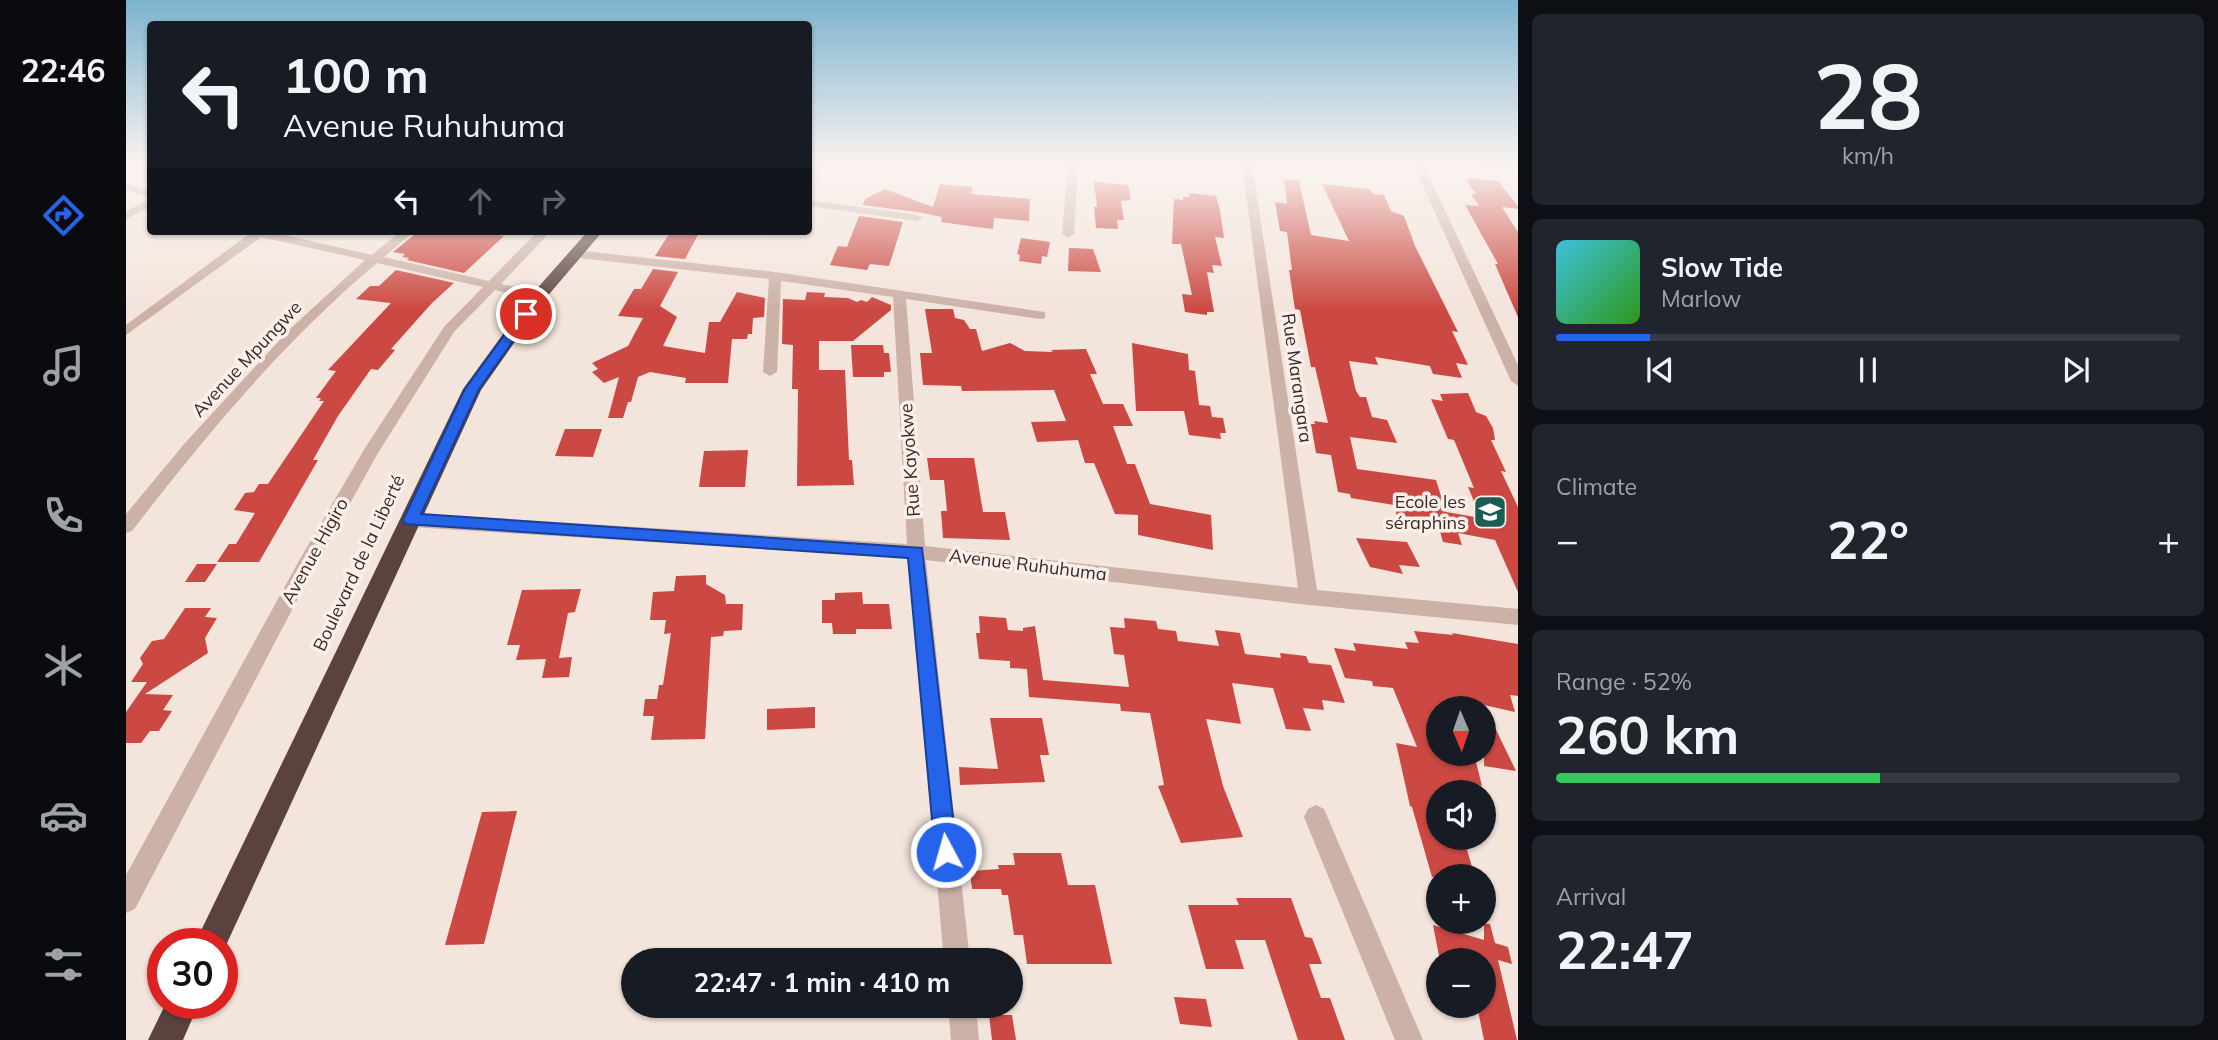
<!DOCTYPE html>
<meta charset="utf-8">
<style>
body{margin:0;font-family:Mulish,sans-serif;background:#20242c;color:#f1f3f6;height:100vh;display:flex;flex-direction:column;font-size:26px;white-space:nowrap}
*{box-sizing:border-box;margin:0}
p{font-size:23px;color:#9ea1a6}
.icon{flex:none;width:38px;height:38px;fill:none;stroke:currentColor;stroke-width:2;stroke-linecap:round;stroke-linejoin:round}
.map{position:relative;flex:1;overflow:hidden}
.details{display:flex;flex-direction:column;gap:14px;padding:14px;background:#0d0f14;width:700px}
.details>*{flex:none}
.top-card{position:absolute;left:21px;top:21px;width:665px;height:214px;border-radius:7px;box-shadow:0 2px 5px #0004;background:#171b24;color:#f1f3f6;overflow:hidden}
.needle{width:46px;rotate:178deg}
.buttons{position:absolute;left:1300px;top:696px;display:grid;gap:14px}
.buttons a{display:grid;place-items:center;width:70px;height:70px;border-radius:50%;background:#171b24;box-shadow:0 2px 5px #0004;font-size:35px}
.speed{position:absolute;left:21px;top:928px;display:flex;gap:14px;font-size:35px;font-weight:700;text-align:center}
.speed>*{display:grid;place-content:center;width:91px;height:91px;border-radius:50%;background:#171b24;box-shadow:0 2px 5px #0004;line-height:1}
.speed .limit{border:10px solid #d22;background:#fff;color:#111}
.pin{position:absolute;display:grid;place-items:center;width:60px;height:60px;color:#fff;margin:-30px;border:4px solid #fff;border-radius:50%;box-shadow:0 2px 7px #0007}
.me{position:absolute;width:77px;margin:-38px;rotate:354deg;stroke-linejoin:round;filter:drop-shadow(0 0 5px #0008)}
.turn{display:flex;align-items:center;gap:24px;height:147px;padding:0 21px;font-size:32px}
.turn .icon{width:91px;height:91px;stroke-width:2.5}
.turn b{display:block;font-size:49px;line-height:60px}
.lanes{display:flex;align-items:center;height:66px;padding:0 21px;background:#0003;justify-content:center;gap:35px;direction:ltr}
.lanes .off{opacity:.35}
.big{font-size:52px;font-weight:700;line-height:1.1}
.details .card{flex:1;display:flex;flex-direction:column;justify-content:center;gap:10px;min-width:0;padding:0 24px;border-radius:10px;background:#20242c}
.details .dial{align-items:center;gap:0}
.dial b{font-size:91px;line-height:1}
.song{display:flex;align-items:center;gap:21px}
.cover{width:84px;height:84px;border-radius:10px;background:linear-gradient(135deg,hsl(190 70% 55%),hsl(110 70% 35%))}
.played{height:7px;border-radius:4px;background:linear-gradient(90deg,#2563eb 15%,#363941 15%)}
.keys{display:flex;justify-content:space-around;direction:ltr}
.heat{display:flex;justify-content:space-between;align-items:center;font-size:38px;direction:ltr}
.charge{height:10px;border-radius:5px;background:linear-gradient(90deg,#34c759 52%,#363941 0)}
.trip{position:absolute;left:495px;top:948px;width:402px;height:70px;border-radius:35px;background:#171b24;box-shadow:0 2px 5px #0004;font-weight:700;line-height:70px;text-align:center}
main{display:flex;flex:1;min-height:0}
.menu{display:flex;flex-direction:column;width:126px;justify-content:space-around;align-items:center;background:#090b0e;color:#9ea1a6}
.menu .icon{width:49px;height:49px}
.menu .current{color:#2563eb}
.menu b{font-size:32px;color:#f1f3f6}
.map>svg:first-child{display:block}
.building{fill:#cb4942}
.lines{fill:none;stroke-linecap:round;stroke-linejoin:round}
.street{fill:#ccb1a7;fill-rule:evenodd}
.highway{fill:#5a423f;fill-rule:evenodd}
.route{fill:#2563eb;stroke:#184099;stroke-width:2}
.labels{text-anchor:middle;stroke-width:7;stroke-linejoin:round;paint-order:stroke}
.street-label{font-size:18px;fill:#382a28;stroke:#fbefe9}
.poi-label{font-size:18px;fill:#382a28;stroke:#fbefe9;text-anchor:end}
</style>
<main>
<nav class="menu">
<b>22:46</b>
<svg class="icon current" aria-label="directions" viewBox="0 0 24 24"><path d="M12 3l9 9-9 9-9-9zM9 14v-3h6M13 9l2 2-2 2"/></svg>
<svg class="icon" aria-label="music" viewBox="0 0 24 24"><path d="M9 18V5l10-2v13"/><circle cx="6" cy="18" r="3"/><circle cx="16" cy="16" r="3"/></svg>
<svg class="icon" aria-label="phone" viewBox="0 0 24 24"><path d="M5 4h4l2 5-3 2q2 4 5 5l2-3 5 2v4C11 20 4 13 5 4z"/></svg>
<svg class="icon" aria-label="climate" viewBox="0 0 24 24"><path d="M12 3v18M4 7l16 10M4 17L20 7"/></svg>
<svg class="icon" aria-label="car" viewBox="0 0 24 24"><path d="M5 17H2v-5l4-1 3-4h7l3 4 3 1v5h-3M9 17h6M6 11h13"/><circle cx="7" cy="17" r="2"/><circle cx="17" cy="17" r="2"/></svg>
<svg class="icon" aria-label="filters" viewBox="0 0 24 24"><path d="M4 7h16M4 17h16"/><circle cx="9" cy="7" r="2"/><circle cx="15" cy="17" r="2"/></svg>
</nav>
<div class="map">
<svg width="1392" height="1040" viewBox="0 0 1392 1040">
<rect width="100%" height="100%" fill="#f3e4dc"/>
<path class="building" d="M1343,178l29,3 20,25v3l-16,-2 16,25v85l-23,-53h3l-33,-59 14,1 -8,-12h5l-10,-14h4z
M1158,179l15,2 12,54 38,6 -27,-57 47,5 5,5 10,1 7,16 13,5 11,30 43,86 -6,-1 16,34 -12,-2 6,15 -29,-4 -3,-8 -55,-9 3,8 -29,-4 7,30 4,6h6l6,20 15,3 10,23 -47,-6 7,32 79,11 10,32 35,6 -13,-31 6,1 -20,-48 -6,-1 -17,-40 12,2 -3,-7 28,-1 8,19 10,4 7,12 2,12h-4l15,32 -5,-1 17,36v85l-23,-52 -37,-7 4,12 -19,-3 -5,-18 -41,-8 -3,-11 -43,-7 -1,-4 -12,-2 -7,-37 -15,-2 -5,-29h4l-1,-3 14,2 -13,-56h-4l-11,-57 -5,-1 -6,-39h3l-5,-38 -7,-1 -5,-29 12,2z
M968,182l34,3 3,15 -10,1 3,19h-7l1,9 -22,-1 -2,-21h3z
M814,184l33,3 -2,7 59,5 -1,22 -35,-3 -1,11 -17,-2 -35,-5 1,-5 -25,-5 -54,-7 2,-6 20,-10 48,18z
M1063,193l27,3 4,14 4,28 -9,-1 7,29 -10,-1 2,8 -7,-1 7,40h-7v3l-22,-3 -3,-18 10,1 -11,-51h-9l2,-45 9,1v-3h6z
M733,216l44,6 -14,44 -19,-2 -3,6 -37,-5 8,-19 9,1z
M293,231h51l34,5 -40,37 -57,-13 2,-2 -7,-1 3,-3 -12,-2z
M545,231h29l-15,28 -30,-3z
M895,238l29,4 -3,15 -5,-1 -1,8 -22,-3 1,-6 -3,-1z
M943,248l24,1 8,23 -33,-1z
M527,269l25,3 -18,34 17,11 -14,29 42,7 4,-31h11l17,-30 28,6 -1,19 -11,1 -1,16h-4l-1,5h-15l-4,44h-43l1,-5 -36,-6 -12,5 -7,25h-3l-5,16h-15l11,-41 -15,6 -12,-11 6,-3 -6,-6 36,-17 15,-28 -25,-2 16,-27h7z
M270,270l58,13 -22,20 -41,46 4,1 -17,20 -7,-1 -33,47 -25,44h5l-59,102h-42l12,-18h7l19,-31 -21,-3 11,-17 9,-1 5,-8h9l56,-83h-5l2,-3h-5l20,-27 -8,-1 63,-67 -35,-4 14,-13h9z
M681,292l18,1 -1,4 24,1 9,4 4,-2 6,2 5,-5 19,8v5l-38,31h-34v29h26l4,90h3l2,25 -57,1 1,-97h-6l1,-44 -11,-1 1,-45 22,1z
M799,309h28l2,9 9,2 6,9h6l6,22 28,-8 15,8 28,1 -2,-2 35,-1 11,25h-7l13,30h20l10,22h-20l14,38h8l15,40 61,11 2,35 -75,-15v-20l-23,-1 -21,-51h-9l-7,-23 -41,2 -6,-20 35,-1 -12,-31 -92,1 -1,-5 -38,-1 -3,-32h12z
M1006,343l56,11 1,16 6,1 4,34 11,1 2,11 11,1 3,15h-6l1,6 -32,-4 -5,-24h-48z
M725,345h32l1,8h5l2,19h-7v5h-31z
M439,429h37l-9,28 -38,-1z
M622,450l-3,37h-46l5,-36z
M801,458h47l9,54h22l5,28 -67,-2 -2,-27h6l-3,-31h-14z
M1230,538l51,4 13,25 -21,-2 4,9 -33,-7z
M71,564h20l-12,18h-20z
M580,575v9l19,11 1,9h17l-1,26 -18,1 -1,5 -12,1 -6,102 -54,1 3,-24h-11l2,-17h12l2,-14h4l8,-52 -7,1 2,-14h-16l3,-28 21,-1 2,-15z
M455,589l-6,23 -7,1 -9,45 13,-1 -3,20 -27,1 4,-19 -30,1 4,-15h-13l15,-55z
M736,592l1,12h26l3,25h-36v5h-23l-1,-11h-10v-23h13v-7z
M59,608h26l-6,9 12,1 -12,20 3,15 -63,41 28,1 -10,15 9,1 -13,20h-9l-9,12h-15v-31l21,-30h-16l12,-18 -3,-6 12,-17 12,-2z
M853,616l27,2 2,12 15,1v-3l12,-2 8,54 86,7 -5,-32 -10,-1 -4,-27 15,1 -1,-10 32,3 2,8 18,2 2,10 41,5 -4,-16 25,3 5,21 36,4 -1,-5 26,3 3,7 22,2 14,38 -23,-3 2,10 -21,-2 8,23 -25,-2 -13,-41 -41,-5 9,41 -35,-5 17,67 20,51 -62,6 -23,-57 6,-1 -14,-72 -29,-2 -1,-7 -91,-7 -2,-28 -17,-1v-7l-31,-2 -3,-26h4z
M1288,631l39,4 -1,-2 66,11v52l-8,-1 5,17 -31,-7 32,66 -32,-5v-57h-46v45h36l8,32 -10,-3 2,10h-36v45l27,5 10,34h-43l-20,-70 -2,-1 -14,-63 21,4 -24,-59 -20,-2 -1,-5 -27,-3 -11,-30 22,3 -3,-8 55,6 -3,-7 14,1z
M689,707v21l-48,2v-21z
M864,718h52l7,37h-9l5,27 -85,3 -1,-18 39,2z
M391,811l-33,133 -39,1 37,-133z
M887,853h48l7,32h27l17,79h-85l-4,-29h-9l-6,-40h-6l-1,-6h-29l-2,-18 29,-2 -1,-4h17z
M1110,898h55l14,39 7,1 10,26h-13l12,34h9l15,42h-47l-33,-100h-30l9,29h-38l-18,-64h51z
M1358,924h6l5,19 13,4 4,17 -14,-4 19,80h-33l-7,-34h7v-45h-44l-7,-36 51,15z
M1048,997l32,2 6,28 -32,-3z
M863,1015h23l4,25h-24z"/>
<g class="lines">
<path class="street" d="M942,164h10l-4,70 -6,4 -6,-4z
M1116,164h10l65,426 201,19v16l-209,-20 -383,-45 44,401h-26l-36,-403 -497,-31 -6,-2 -3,-5 3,-5 6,-2 496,31 -14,-247 -112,-16 -4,91 -7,4 -7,-4 6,-93 -199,-22 -2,-3 6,-4 201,22 270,40v6l-5,1 -134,-20 19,247 373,42z
M1287,164h10l95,201v21l-7,-5z
M1346,164l46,1v6l-41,-4z
M0,183l24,8v7l-24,-8z
M24,200v7l-24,12v-8z
M682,200l109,15 6,3 -6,3 -109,-15z
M119,231h22l105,24 29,-24h13l-30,26 105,24 49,-50h13l-50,53 43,9 1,3 -6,4 -44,-10 -41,42 -76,121 -64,115 -179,341 -9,4v-38l174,-316 65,-111 79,-121 39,-40 -106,-24c-93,78 -171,172 -245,268l-6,2v-19l59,-71 104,-113 76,-70 -104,-23 -135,98v-10l123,-91z
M1190,805l8,4 99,231h-28l-91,-223 4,-8z
M822,1006h28l3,34h-28z"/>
<path class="highway" d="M462,231h15l-58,68 -64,91 -259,564v-11h-27l268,-554 70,-96z
M40,1003h33l-16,37h-35z"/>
</g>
<linearGradient id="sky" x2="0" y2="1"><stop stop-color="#7cb3cf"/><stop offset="0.53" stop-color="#faf3ef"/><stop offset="1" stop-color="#faf3ef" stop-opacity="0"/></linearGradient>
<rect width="1392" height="310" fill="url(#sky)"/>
<path class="route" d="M400,310l6,4 -53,75 -58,125 501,34 35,304 -3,8 -8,3 -8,-3 -3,-8 -27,-294 -503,-34 -2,-4 62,-131 56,-77z"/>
<defs>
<symbol id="school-square" viewBox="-11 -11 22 22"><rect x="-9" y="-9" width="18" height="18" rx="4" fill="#1b5c54" stroke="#fbefe9"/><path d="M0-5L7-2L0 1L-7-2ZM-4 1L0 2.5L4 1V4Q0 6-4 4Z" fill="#fff"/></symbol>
</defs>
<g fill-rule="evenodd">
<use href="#school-square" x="1345" y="493" width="38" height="38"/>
</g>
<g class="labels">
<g class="street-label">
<text transform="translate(121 359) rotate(-47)" y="6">Avenue Mpungwe</text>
<text transform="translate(1171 378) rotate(82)" y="6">Rue Marangara</text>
<text transform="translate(784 460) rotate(-94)" y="6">Rue Kayokwe</text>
<text transform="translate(189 551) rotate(-61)" y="6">Avenue Higiro</text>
<text transform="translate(233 563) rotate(-65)" y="6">Boulevard de la Liberté</text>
<text transform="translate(902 565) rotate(7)" y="6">Avenue Ruhuhuma</text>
</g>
<g class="poi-label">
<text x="1340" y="508">Ecole les<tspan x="1340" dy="21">séraphins</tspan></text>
</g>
</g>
</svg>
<div class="buttons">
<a><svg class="needle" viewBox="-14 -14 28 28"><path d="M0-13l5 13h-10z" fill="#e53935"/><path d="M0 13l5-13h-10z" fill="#9ea1a6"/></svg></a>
<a><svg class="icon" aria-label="sound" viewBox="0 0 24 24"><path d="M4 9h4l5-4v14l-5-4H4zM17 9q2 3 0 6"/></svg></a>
<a>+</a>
<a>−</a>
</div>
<div class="speed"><div class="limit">30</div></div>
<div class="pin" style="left:400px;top:314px;background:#d93025"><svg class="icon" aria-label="arrive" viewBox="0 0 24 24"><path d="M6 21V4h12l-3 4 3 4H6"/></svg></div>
<svg class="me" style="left:820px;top:852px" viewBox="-20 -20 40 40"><circle r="17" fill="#2563eb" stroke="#fff" stroke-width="3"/><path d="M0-11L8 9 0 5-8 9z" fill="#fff"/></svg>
<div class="trip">22:47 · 1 min · 410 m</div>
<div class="top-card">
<div class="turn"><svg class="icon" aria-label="left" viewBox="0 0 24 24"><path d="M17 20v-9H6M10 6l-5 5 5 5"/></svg><div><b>100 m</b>Avenue Ruhuhuma</div></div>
<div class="lanes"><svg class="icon" aria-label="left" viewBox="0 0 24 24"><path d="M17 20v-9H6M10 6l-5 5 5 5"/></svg><svg class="icon off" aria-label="ahead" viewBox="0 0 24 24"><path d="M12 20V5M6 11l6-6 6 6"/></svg><svg class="icon off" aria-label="right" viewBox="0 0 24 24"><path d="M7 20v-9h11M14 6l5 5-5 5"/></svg></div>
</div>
</div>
<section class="details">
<div class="card dial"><b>28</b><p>km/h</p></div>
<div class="card">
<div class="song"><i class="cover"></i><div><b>Slow Tide</b><p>Marlow</p></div></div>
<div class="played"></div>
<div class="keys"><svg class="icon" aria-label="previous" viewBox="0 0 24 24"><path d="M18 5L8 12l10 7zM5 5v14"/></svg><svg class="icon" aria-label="pause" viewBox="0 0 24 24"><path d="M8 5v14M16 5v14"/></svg><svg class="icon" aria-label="next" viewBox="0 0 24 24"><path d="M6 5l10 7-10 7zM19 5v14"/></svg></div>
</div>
<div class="card"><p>Climate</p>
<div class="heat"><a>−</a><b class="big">22°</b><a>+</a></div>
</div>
<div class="card"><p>Range · 52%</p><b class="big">260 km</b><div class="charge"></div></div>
<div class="card"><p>Arrival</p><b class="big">22:47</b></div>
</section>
</main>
